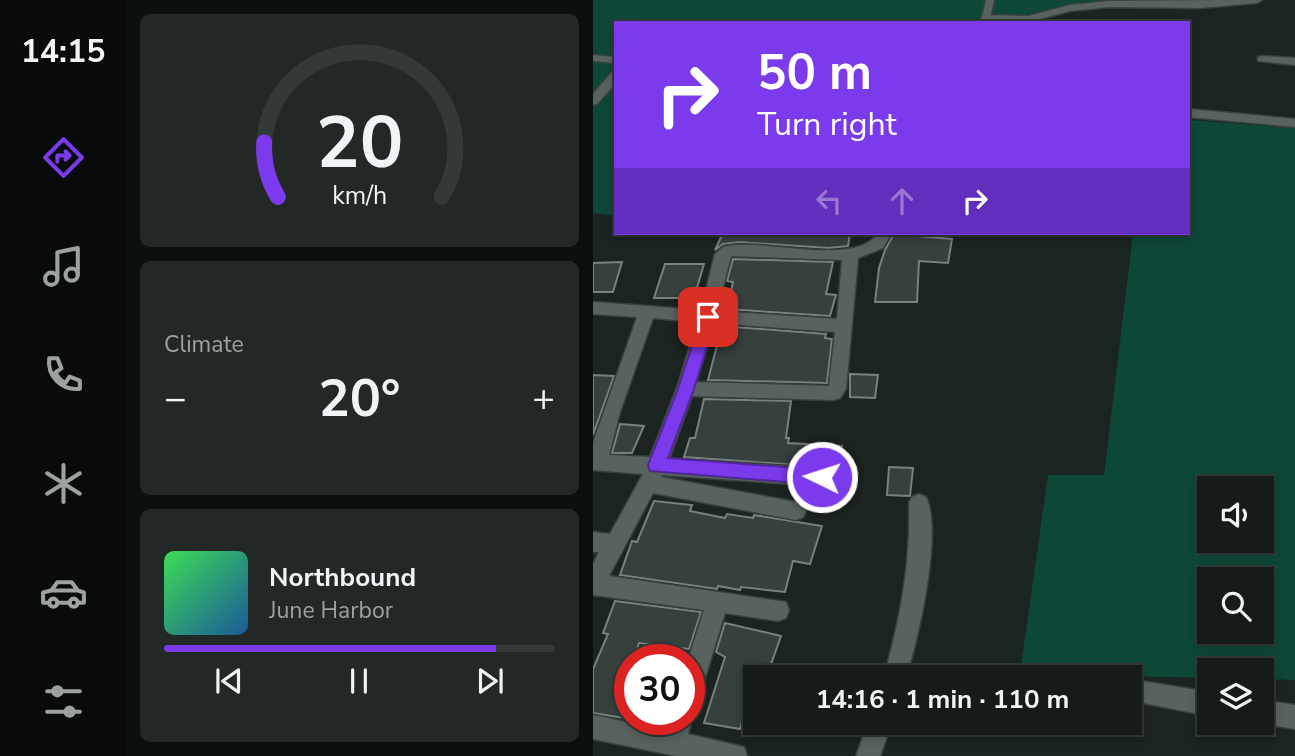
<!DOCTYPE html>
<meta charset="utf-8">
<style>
body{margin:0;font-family:"Nunito Sans",sans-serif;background:#212825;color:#f1f3f6;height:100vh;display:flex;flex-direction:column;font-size:26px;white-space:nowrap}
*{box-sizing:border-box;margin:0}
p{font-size:23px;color:#9da1a2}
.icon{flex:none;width:38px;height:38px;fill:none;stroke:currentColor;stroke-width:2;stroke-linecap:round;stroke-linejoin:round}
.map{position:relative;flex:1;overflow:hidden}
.side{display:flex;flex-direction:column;gap:14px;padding:14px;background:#0b0f0d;width:467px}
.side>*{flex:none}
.hud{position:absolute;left:21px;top:21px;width:576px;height:214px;border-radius:0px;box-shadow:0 4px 10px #0003,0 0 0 2px #333937;background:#7c3aed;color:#fff;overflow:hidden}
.controls{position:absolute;left:604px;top:476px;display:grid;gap:14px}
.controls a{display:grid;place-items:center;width:77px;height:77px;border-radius:0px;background:#141b18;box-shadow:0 4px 10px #0003,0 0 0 2px #333937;font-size:35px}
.speed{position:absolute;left:21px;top:644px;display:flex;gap:14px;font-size:35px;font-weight:700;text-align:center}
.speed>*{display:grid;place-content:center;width:91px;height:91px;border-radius:50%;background:#141b18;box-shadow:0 4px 10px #0003,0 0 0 2px #333937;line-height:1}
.speed .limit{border:10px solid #d22;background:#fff;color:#111}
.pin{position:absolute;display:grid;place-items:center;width:60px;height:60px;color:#fff;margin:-30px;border-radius:14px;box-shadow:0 4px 10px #0006}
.me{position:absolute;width:77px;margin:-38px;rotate:274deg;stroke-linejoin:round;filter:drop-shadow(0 0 5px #0008)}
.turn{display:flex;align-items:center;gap:24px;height:147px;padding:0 28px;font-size:32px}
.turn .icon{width:91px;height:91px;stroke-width:2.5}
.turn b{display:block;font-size:49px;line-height:60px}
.lanes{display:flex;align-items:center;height:66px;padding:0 28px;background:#0003;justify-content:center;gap:35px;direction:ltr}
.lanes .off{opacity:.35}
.big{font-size:52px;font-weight:700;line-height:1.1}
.side .card{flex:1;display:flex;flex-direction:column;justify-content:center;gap:10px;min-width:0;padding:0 24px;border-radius:10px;background:#212825}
.side .dial{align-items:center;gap:0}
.dial svg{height:182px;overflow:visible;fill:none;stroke:#333937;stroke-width:7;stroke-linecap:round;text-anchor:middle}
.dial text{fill:#f1f3f6;stroke:none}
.song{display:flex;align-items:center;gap:21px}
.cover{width:84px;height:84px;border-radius:10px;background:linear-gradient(135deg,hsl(130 70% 55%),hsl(210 70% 35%))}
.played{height:7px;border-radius:4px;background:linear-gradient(90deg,#7c3aed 85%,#333937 85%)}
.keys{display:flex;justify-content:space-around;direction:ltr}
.heat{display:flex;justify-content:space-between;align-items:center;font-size:38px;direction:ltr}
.trip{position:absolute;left:150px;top:665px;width:399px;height:70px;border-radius:0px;background:#141b18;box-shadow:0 4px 10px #0003,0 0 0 2px #333937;font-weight:700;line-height:70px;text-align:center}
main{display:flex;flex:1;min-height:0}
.tabs{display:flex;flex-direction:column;width:126px;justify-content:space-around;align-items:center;background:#080b0a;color:#9da1a2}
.tabs .icon{width:49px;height:49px}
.tabs .active{color:#7c3aed}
.tabs b{font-size:32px;color:#f1f3f6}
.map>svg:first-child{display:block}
.green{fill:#0d4737;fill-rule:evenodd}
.building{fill:#36403c;stroke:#77827e;stroke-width:2}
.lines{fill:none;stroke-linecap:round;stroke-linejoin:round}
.service-casing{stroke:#38403d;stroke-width:4}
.minor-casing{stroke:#38403d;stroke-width:3}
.tertiary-casing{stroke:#38403d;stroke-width:3}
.service{fill:#58635f;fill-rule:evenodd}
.minor{fill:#58635f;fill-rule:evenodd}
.tertiary{fill:#58635f;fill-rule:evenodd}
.route{fill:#7c3aed;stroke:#51269a;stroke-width:2}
</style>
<main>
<nav class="tabs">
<b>14:15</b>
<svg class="icon active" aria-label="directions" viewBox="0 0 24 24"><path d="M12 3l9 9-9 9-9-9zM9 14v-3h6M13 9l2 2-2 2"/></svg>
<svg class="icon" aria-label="music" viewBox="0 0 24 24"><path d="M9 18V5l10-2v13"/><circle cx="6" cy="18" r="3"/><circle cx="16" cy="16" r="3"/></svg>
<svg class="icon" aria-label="phone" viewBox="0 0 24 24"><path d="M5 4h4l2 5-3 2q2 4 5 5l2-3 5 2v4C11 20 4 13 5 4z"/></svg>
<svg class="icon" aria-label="climate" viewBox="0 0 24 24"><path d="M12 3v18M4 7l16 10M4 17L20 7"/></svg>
<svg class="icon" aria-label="car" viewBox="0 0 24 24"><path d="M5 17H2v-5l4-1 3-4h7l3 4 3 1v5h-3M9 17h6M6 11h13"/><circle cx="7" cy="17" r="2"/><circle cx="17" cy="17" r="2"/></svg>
<svg class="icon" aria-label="filters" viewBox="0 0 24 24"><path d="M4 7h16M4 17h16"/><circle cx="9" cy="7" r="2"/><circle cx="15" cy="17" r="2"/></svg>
</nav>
<section class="side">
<div class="card dial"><svg viewBox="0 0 100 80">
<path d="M14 69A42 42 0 1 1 86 69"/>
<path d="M14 69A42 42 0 0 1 8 45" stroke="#7c3aed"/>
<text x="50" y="56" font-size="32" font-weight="700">20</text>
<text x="50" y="72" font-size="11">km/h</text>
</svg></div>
<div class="card"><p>Climate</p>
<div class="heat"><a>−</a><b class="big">20°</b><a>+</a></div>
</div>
<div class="card">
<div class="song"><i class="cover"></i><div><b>Northbound</b><p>June Harbor</p></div></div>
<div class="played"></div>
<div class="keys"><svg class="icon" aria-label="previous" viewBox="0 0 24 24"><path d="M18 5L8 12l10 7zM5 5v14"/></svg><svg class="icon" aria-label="pause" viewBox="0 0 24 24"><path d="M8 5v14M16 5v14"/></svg><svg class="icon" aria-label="next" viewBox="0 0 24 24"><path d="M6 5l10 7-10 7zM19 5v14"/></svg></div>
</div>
</section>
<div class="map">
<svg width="702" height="756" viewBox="0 0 702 756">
<rect width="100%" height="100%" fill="#1b2420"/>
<path class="green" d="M0,0h515l-116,23h-376v193l-23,-3z
M595,120l107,8v552l-33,-1 -1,-9h-52v8l-189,-5 28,-198h56l29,-242h55zM616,488h52v53h-52zM616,579h52v53h-52z"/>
<path class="building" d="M130,233h96l31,1 -2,12 -20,2 -89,-6 -16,2 -8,6z
M301,234l58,5 -4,24 -29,-2 -2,41h-42l4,-34 6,-18z
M140,259l100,3 -7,32 10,1 -6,21 -103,-7 6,-27 -6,-1z
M29,262l-9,30h-20v-29z
M72,264h39l-10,34h-40z
M129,326l104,8 -1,4 7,1 -5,44 -119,-3z
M257,374l28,1 -3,23 -25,-1z
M0,375l21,1 -21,59z
M111,399l87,2 -5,37h3l-1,5 54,3 -4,22 -154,-11 6,-19h5z
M27,424l24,2 -12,27h-20z
M296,467l24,1 -3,28 -23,-1z
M61,501l38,4 -2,6 35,7 2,-4 26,4 1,-3 68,11 -12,38 -17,-3 -8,31 -44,-5 -1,3 -22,-4 -1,3 -97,-14 12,-34 5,1z
M22,601l86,11 -12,37 -50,-6 -6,17h-3v59l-37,-6v-44l15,-35 -5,-1z
M132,623l56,13 -11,31 -11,-3 -19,65 -36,-6 21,-66 -9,-5z"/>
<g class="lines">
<defs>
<path id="service" d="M393,0h8l-4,18 -4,2 -4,-2z"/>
<path id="minor" d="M628,0h41l-5,3 -57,5 -91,-1 -39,4 -42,11 -49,1 3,-7 4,-1 42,1 42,-11 39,-4z
M669,56l33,2v7l-37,-4v-4z
M19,72h4v11l-19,21 -4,1v-11z
M285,233h14l-9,15 -25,10 -12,131 -6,9 -6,2 -142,-4 -23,63 153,9 7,3 3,6 -3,6 -7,3 -160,-11 -1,2 135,25 7,3 3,6 -3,6 -7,3 -143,-27 -44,83 177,26 3,8 -3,8 -8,3 -53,-8 -24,78 -4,8 -8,4 -1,-43 16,-50 -111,-15v-31l6,-12h-6v-20l17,2 33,-60 -50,-4v-27l44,-126 -44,-3v-12l108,8 14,-56 8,-7c37,-11 131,22 155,-14zM138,256l111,4 -5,59 -120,-8zM60,318l44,4 -19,63 -28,72 -41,-2 11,-43zM121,323l121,9 -6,54 -133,-4z
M326,494l7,3c17,36 -8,142 -20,180h-22c16,-58 27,-113 25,-174l3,-6z
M548,681l68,11v24l-76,-15 -3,-6 3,-10z
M668,700l34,5v24l-37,-6h3z
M96,713l3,6 -4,15 56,13 3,9h-71l-83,-17v-24l72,15 3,-11h21z
M275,723h24l-12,33h-24z"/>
<path id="tertiary" d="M0,55l23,2v6l-23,-2z
M595,109l107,10v8l-107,-10z"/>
</defs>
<use href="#service" class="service-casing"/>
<use href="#minor" class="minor-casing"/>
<use href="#tertiary" class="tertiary-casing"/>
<use href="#service" class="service"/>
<use href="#minor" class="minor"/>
<use href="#tertiary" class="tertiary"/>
</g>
<path class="route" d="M115,311l8,6 -22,72 -26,69 154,12 6,2 3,5 -3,6 -6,2 -172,-14 -2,-6 30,-76 23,-72z"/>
</svg>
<div class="controls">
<a><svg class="icon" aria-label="sound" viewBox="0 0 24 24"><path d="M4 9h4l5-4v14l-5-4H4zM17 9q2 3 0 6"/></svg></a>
<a><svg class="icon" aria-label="search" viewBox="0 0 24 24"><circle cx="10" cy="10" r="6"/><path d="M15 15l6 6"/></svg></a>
<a><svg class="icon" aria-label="layers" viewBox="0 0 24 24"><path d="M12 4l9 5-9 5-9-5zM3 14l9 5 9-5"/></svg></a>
</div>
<div class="speed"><div class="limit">30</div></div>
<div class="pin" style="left:115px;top:317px;background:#d93025"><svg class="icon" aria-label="arrive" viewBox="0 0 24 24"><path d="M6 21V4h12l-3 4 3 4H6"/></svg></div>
<svg class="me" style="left:229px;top:477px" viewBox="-20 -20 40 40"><circle r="17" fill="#7c3aed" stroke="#fff" stroke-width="3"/><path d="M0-11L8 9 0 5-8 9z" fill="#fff"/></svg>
<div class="trip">14:16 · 1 min · 110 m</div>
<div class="hud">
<div class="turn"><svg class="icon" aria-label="right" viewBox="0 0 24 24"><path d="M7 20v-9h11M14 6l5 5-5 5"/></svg><div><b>50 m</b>Turn right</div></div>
<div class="lanes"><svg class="icon off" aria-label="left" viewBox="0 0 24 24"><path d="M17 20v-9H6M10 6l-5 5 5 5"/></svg><svg class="icon off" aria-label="ahead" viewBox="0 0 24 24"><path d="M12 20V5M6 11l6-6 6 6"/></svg><svg class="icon" aria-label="right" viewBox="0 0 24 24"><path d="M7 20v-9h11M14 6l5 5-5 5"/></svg></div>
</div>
</div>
</main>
